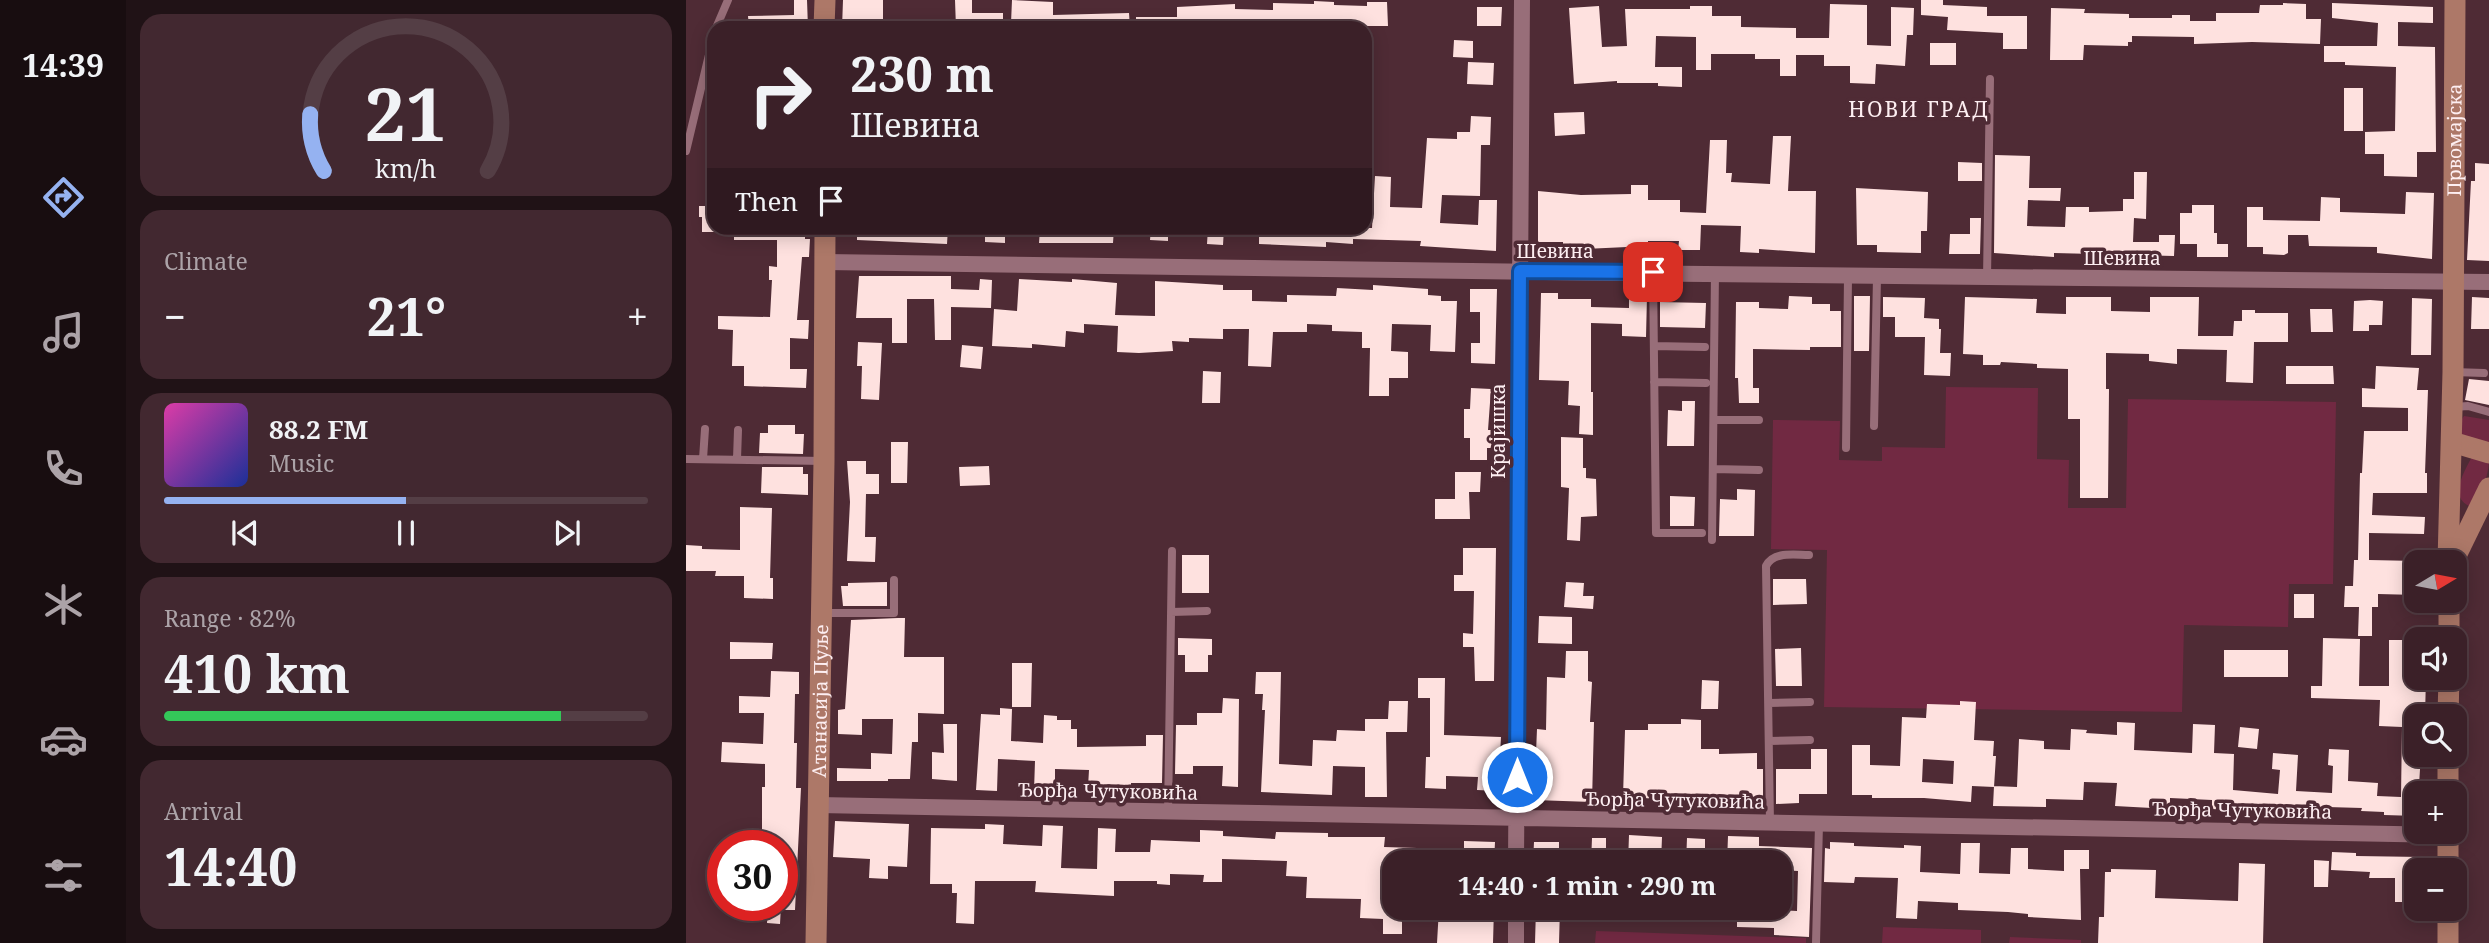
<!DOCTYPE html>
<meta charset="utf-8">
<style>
body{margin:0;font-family:"Noto Serif",serif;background:#422830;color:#f1f3f6;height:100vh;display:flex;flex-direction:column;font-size:26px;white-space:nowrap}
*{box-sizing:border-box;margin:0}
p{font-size:23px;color:#aca3a8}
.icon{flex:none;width:38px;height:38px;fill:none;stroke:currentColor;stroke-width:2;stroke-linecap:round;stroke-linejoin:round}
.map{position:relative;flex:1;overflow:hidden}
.side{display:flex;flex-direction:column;gap:14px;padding:14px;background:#201216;width:560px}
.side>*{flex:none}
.top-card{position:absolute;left:21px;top:21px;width:665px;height:214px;border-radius:21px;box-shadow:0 4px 18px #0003,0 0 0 2px #543e45;background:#3b2028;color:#f1f3f6;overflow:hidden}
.needle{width:46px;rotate:80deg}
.controls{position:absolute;left:1718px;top:550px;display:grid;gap:14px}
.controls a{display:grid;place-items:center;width:63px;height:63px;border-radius:14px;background:#3b2028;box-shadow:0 4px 18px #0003,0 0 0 2px #543e45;font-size:35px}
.speed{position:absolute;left:21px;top:830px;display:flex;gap:14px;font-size:35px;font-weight:700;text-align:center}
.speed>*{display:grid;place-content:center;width:91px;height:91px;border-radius:50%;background:#3b2028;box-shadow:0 4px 18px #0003,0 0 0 2px #543e45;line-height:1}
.speed .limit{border:10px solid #d22;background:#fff;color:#111}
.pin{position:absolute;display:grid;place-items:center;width:60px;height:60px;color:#fff;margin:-30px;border-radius:14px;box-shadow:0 4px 10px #0006}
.me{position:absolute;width:77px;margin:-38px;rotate:0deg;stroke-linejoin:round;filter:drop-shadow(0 0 5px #0008)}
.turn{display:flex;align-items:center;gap:24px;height:147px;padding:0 28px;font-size:32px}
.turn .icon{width:91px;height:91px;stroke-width:2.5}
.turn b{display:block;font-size:49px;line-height:60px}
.then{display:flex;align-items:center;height:66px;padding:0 28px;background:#0003;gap:14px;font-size:26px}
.big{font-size:52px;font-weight:700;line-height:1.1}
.side .widget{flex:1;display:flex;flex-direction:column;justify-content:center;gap:10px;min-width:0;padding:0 24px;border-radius:21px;background:#422830}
.side .dial{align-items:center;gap:0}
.dial svg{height:182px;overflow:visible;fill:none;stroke:#543e45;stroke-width:7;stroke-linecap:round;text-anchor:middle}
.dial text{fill:#f1f3f6;stroke:none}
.song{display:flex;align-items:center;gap:21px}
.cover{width:84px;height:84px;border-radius:10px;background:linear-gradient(135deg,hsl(320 70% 55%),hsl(230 70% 35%))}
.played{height:7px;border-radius:4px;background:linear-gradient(90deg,#95b2f1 50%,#543e45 50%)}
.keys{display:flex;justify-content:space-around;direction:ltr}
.heat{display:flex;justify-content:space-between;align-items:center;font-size:38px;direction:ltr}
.charge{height:10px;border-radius:5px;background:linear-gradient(90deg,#34c759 82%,#543e45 0)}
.trip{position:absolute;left:696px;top:850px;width:410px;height:70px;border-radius:21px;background:#3b2028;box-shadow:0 4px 18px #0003,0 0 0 2px #543e45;font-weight:700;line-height:70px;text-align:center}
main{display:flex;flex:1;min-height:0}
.dock{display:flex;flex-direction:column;width:126px;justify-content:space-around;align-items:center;background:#180d10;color:#aca3a8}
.dock .icon{width:49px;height:49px}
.dock .current{color:#95b2f1}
.dock b{font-size:32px;color:#f1f3f6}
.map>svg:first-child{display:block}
.green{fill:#712942}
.building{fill:#fee1df;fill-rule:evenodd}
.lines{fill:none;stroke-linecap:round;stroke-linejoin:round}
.lane{stroke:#986e79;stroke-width:8}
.street{stroke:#986e79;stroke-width:16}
.secondary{stroke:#ad7868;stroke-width:21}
.route-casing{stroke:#114b97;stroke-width:18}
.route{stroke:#1a73e8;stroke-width:12}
.labels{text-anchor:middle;stroke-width:7;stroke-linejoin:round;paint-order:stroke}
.street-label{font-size:19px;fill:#fdeef1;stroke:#4f2b35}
.neighbourhood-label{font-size:21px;letter-spacing:2px;fill:#fdeef1;stroke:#4f2b35}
</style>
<main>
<nav class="dock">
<b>14:39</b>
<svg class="icon current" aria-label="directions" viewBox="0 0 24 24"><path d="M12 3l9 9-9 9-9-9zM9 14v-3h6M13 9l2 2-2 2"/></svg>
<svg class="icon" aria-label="music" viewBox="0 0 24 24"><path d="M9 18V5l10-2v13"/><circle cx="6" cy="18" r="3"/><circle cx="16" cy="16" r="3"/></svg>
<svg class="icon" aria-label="phone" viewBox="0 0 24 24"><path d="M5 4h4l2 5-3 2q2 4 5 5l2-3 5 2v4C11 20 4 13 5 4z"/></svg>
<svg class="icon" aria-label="climate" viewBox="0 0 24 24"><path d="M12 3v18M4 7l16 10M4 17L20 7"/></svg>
<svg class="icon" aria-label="car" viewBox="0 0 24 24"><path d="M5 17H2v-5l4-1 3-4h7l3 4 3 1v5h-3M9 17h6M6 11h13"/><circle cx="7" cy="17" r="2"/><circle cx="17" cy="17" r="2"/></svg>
<svg class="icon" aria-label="filters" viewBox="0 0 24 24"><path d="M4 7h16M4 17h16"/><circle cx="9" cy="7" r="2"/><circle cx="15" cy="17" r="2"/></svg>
</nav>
<section class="side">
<div class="widget dial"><svg viewBox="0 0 100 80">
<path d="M14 69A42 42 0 1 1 86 69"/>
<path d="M14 69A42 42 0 0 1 8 44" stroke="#95b2f1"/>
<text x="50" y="56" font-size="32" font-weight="700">21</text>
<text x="50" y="72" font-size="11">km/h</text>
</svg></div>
<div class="widget"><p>Climate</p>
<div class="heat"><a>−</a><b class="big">21°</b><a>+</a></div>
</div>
<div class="widget">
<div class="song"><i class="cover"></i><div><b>88.2 FM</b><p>Music</p></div></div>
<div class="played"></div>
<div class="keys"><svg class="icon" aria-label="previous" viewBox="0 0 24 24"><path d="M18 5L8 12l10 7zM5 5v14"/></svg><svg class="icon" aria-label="pause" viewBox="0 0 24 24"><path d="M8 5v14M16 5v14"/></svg><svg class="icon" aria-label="next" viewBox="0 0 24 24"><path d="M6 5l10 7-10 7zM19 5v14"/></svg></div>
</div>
<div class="widget"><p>Range · 82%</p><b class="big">410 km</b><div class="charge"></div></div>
<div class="widget"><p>Arrival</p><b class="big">14:40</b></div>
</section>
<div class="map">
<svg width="1803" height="943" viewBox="0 0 1803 943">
<rect width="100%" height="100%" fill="#4f2b35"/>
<path class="green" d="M1260,387l92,1 -1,71 32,1 -1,48h58l2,-109 208,3 -3,182h-44l-1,43 -104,-2 -2,87 -358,-5 3,-157 -56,-1 2,-129 67,1 -1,39 43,1v-14l63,1z
M1778,416l25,4v23l-29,-8 2,-16z
M1788,453l15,7c0,14 -8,39 -20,46 -22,-10 -2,-39 5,-53z
M1197,927l98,3v13h-99z
M910,931l210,7v5h-211z
M1324,937l71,3v3h-72z"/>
<path class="building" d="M108,0h13l1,28h-59l-1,-12 46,-1z
M157,0h40v28h-41z
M269,0h17v13h31v15h-47z
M326,0l41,2v13l76,-2 1,15h-58v-2l-27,-2v4h-13v-4l-21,-1z
M1235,0h22v5l44,2v9h40v33h-24v-16l-56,-3 1,-13 -27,-2z
M628,1l20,1v3l33,1v-4h20l1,24h-25v2l-62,-3v3h-165v-11h41v-10l58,-3v5l38,1v-7l41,1z
M1597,3l23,1v15h15l-1,25 -68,-2 -58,2v-7l-62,-1v6h-4v4l-44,-1 -1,15h-33l1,-52 34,1 -1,4 45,1v4h43v-3h18v6h26v-8h43l1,-8h23z
M1646,3l101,4v16l-35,-1v24l37,1 1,105h-19v25l-33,-1v-22h-19v-22l30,-1 1,-64 -51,-2v-3h-21v-16h53l1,-23 -46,-5z
M1144,4l37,1v40l24,1v-39l23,1 -1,27h-6l-2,31 -29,-2 -1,20 -25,-1v-17h-26v-11h-28v21h-16v-17h-25v-5h-44v16h-15v-33l-40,-1 -1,31h27v20l-24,-1v-3h-41v-2l-43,3 -5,-76 30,-2 3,41 25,-1 -2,-37h65v-3h22v10h29v11l55,1v10h33z
M791,7h25l-1,19h-24z
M768,40l19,1v17l-20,-1z
M1244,43h26v22h-26z
M782,62l26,1 -1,22 -26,-1z
M1658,88h19v43h-19z
M898,112l1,22 -30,2 -1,-23z
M785,116l20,1 -1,28h-9l-1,51 -38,-1 -2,28 38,2 1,-25h18l-1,51 -76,-5 1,-5 -33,-1 -35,-1v5l-27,-2v5l-67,-3v-13h33v-3h80l3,-52 16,1 -1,30 32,1 5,-70 30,1v-7h13z
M1087,136h18l-3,55h28l-1,62 -56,-4v4l-19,-1 1,-26 -40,-1 -1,25h-22l1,-9h-31v11h-21v-5l-64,3v-8h-25v-51l43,4 50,-1v-9h17v15h32v12l26,1 4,-73h17l-1,33h6l-1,9 39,2z
M1309,155l35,1 -1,32h32l-1,13 -32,-1 -1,26 38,1 1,-20h23v5l34,-1v-12h11v-27h13l-1,47 -12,-1 -1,24h26v-7h16l-1,21 -120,-3v4l-60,-4z
M1272,162l24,1v18h-24z
M1789,163l14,1v97l-22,-1 4,-79h4z
M1170,188l72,4 -1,39h-6v22l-44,-1v-7h-20z
M1720,192l28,1 -2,66 -55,-6v-6l-68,-1 -1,-11h-20v18l-4,2 -21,-1v-7h-16v-40h16v13l57,1 1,-24 19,1v14l65,2z
M1506,205h22v28h3v11h11v13h-31v-13h-17v-31h12z
M13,206h15v26h-12v-15h-3z
M1284,218h11l-1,36h-31l1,-20h20z
M48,228h71v11h5l-1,18h-7l-5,63h12l-1,19 -18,-1v31h17l-1,19 -62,-2v-20h-12l1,-36 -15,-1v-13l52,1 2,-37h-3v-14l8,1v-27h-43z
M171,228h91l-1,16 -90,-4z
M299,228h20v15l-20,-1z
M354,228h74l-1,15h-74z
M465,228h17v13l-18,-1z
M522,228h16l-1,17 -16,-1z
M173,276h92v13l28,1 1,-11 12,1 -1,28 -40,-1v33h-16l-1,-41h-27v44h-15v-25h-36z
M333,279l53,3v-3l45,4 -2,32 40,1v-35l68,4v5h29v11l35,1v-7l49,1 1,-8 36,2v-5l55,4v6l13,1v5h16l-2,51 -25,-1 1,-26 -39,-1 -1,27 17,1v26h-19v18h-20l1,-48h-8v-16l-30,-1v-6l-25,-1v8h-34l-2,35 -23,-1 1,-37h-26v10l-34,-1v4l-17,-1 1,10 -34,2 -22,-1 1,-26 -34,-2v9l-18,-2 -1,16 -33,-3v4l-40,-2 2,-37 23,2z
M784,289h27l-2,75 -24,-1v-20h9v-31h-10z
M855,293h17v6h33v8l38,1v-12h18l-1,41 -24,-1v-12l-31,-1v69h2v43l-14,-1 1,-28 -12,-1 1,-24 -30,-1z
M1103,296l23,1v7h18v7h11v36h-31v3l-57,-1v39h6v15h-20l-1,-25h-3l1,-76h23v6l29,1z
M1168,296h16l-1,55h-15z
M1197,297l42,1 -1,20 15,1v10h2l-1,24h11l-1,23 -26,-1 1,-38h-30v-20h-12z
M1279,297l72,2 -1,14 30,1v-17h45v14l39,1v-15h49l-1,39h35l1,-15h8v-11h13v3h33v29h-34l-1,41 -27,-1 1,-32 -50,-1v15l-28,-3v-7l-43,-1v36h3l-1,109h-28v-79h-12v-50l-31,-1v-4l-36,-2 -1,3h-17v-10l-20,-1z
M1786,297l17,1v31h-18z
M1726,298l20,1 -1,56h-20z
M1684,300l13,1 -1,24h-13v6h-16l1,-30z
M974,302l46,1 -1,25 -45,-1z
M1624,309h22l1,23h-22z
M172,342l24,1 -3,57 -18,-1 1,-33h-5z
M276,345l21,2 -2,22 -21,-2z
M1600,366h47l1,18h-48z
M1690,366l43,2 -2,22h11l-3,83h2v20h-54l-1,22 53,2 -1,17 -55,-1v27l48,1v34l-39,-1v13h-6v29h-14l1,-29h-15l1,-21h8l1,-26h4l2,-87h2l2,-42h44v-23l-46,-1v-19l13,1z
M517,371l18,1 -1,31h-18z
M1783,379l20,2v24l-24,-5z
M785,388l20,1 -3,41h9l1,18h-11v12h-17v-22h-6v-29h6z
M996,401h13l-1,45h-27l1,-36 14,1z
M82,425h27v9h9l-1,20 -44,-1 1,-20h8z
M875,437l22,1v30h3v10l10,1 1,37 -16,1 -1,24 -13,-1 2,-52 -8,-1z
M205,442h17l-1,41h-16z
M161,461h19v13h13v20h-13l-1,43h11l-1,25 -28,-1 3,-59z
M303,466l1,19 -30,1 -1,-19z
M76,467h41v7h5v21l-47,-2z
M769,472h26l-1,20h-11l1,27h-35v-20h20z
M1051,489l18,1 -1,46h-35l1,-37 17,1z
M984,496l25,1 -1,29h-24z
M54,507l32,1 -2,70h3v21l-29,-1v-22h-29l1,-5h-30v-26l16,1v3l38,1z
M777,548h33l-2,133h-19l-1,-34h-11v-14l10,1 1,-43h-20v-16h9z
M496,555h27v38h-27z
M1087,579h33l1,25 -34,1z
M201,582v24h-44l-2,-20h7v-3z
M880,582l18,1 -1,13h11l-1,13 -29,-2z
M1608,594h20v24h-20z
M853,616l33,1v27l-34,-1z
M212,618h7l-1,39h40v57l-26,-1v29h-6l-2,37h-22v2h-51v-13l34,1v-16l21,1 1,-35h-31v16l-24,-1v-24l7,-1 6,-89z
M492,638l34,1v16h-4v17h-23v-17h-7z
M1637,638l37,1 -1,47h30v-46h28v37h9l-1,39h-8v38h4l-4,62 -33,-1v-3l-23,-1 1,-3 -35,-1v4l-33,-2v3l-62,-4v2l-20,-1v-9l-42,-2v11l-55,-3 2,-23 -33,-1 -1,18 -37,-1v8l-53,-1 1,-20 23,1 2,-48 25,2v8l26,1 1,-21 16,1 -1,3 31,2v-13l18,1 -1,27 58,3 1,-29 22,1 -1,28 20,1 -1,36 45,4 2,-24 -8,-1 1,-16 25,2 -2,36 36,2 1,-27 -5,-1 1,-16 20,1 -1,31 30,2 -1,13 24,1 1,-70 -23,-1 1,-26 -69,-2v-12h11z
M44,642l43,1 -1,16h-42z
M1115,648l1,38h-26l-1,-37z
M1538,650h64v27h-64z
M880,651h22v30l4,1 -2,40h4l-2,80 -58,-2 3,-71 9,1 1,-53 18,1z
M326,663h20l-1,44h-19z
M85,671l28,1v22h-4l-1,49h3l-1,45h5l-6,122h-13l-1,-69h-19v-54h3v-23l-44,-2 1,-20 41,2 1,-31h-25v-17l31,1z
M570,672h25l-2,92 33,2 1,-26 23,1 1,-11 28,1v-12h23l1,-18h19l-1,31h-21l1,65h-22v-30l-32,-1 -1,29 -71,-3 4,-82h-3l1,-16h-8z
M732,678h27l-1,57 57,2 -3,54 -21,-1 1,-13 -32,-1v13l-21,-1 1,-31h4v-59h-12z
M1016,680l17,1 -1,28h-17z
M537,698l16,1 -1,88 -16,-1 1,-20h-30v8h-18l1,-49h21v-12h25z
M1274,701l16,1 -2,38 20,1 -1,15h3l-2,31 -22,-1 -1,16 -47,-4h-52v-3h-20v-50h18v20l30,1 2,-49 24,1 1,-14 33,1zM1237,759l31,2 -1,23 -31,-2z
M314,708l12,1 -1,32 32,2 1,-28 13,1v4h14v9h6v18l69,-1v-11h17l-1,48h-31v5l-43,-1 1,-17 -34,-1v22h-21l1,-30 -37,-2 -1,32 -21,-1 5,-76 19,1z
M995,719l20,1v29h18v5l38,-1v16h6v30l-62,1v1l-78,-4 2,-67h23v-6h33z
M257,724h14v57l-25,-2v-27l12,1z
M1554,727l19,2 -2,20 -19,-2z
M1125,749h16v45h-28v9l-23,1v-35h35z
M149,821l74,3 -2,43 -19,-1v13l-19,-1 1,-19 -37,-2z
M299,824l19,1 -1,19 39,2 1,-21 20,1 -2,42 36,1 1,-41 18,1 -1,23h35l1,-12 49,2v-12l23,1v5l52,3 1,-7 52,1v4h57l-1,10 33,1 -1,15h-33l-2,38h10l4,7h7v26h-19v-15l-23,-1 1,-19 -55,-1 1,-21 -21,-1 1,-15 -65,-2v23h-19l1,-7 -34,-1v11l-13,-1v-3h-43v15l-79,-4 1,-11h-61l-1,43 -18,-1 1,-30h-5v-9h-22l1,-56 54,1z
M943,835l33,2 -1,26h-33z
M1042,836l31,1v9l53,2 -3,89 -35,-2v-7l-37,-1v-13h7v-6l53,3 1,-40 -18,-1v-7h-53z
M906,838h14v25h-15z
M1001,838l18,1v24h-19z
M778,841l31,1 -1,21h-16v-4h-14z
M848,842h25v21h-26z
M1144,842l24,1v3l50,2v-3l17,1 -1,26 40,2 1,-31h19l-1,30 31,1 1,-26h17v21l36,2v-21h25v19h-9l1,51 -53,-3v-3l-20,-2 -50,-2v-7l-40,-2 -1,18 -21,-1 2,-40 -43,-1 -1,6 -30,-1 1,-34 5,1z
M1646,852l24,1v3l66,1v13h-5v32h-22v-24h-26l1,-6 -39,-2z
M1628,860l15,1 -1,26h-14z
M1553,863l26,1 -2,79h-165l1,-26h5l1,-45h6v-3l45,1 -1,28 83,3z
M25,874l12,1v19l-13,-1z
M82,905h13l-1,19 -13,-1z
M753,908h55l-1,35h-56z
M850,908h24l-1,35h-24z"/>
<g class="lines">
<path class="lane" d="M30,28l12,-28
M0,151l28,-117
M967,272l3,261h46
M1301,278l3,-199
M968,346l51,1
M1767,372l31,1
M968,382l52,1
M1768,407l14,-1 21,6
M1028,420h45
M1188,426l3,-149
M1160,448l2,-171
M0,459l138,2
M17,459l2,-30
M51,459l1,-29
M1027,469l46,1
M1026,540l3,-268
M485,612l36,-1
M138,613h70v-33
M1083,703l41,-1
M1083,741l41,-1
M482,814l4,-263
M1084,823l-4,-257c8,-15 28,-11 43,-11
M1130,943l3,-119"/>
<path class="street" d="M139,262c555,7 1109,17 1664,20
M132,805l1630,30
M830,863l6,-863
M830,943v-35"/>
<g class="secondary">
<path d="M138,28l1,-28"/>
<path d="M1766,442l37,11"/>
<path id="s1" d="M1762,562l5,-190 2,-372"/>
<path d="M1767,562l36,-74"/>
<path d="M1763,600v39"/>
<path d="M1762,716l1,-39"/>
<path d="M1762,793v-39"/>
<path d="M1762,870v-39"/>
<path d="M1762,908v35"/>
<path id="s2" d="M130,943l8,-482 1,-233"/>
</g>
</g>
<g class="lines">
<defs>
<path id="route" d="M831,777l3,-506 133,1"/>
</defs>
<use href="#route" class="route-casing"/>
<use href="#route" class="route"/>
</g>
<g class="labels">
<g class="street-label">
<text dy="7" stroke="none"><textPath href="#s1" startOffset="422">Првомајска</textPath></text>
<text x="869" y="258">Шевина</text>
<text x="1436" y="265">Шевина</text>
<text transform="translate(812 431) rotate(-90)" y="7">Крајишка</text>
<text dy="7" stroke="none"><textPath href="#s2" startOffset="242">Атанасија Пуље</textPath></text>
<text transform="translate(422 791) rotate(1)" y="7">Ђорђа Чутуковића</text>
<text transform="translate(989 800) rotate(1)" y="7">Ђорђа Чутуковића</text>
<text transform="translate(1556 810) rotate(1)" y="7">Ђорђа Чутуковића</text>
</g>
<g class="neighbourhood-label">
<text x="1233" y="117">НОВИ ГРАД</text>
</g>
</g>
</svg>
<div class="controls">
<a><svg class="needle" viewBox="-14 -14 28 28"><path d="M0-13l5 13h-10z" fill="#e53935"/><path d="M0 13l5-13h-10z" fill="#aca3a8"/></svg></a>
<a><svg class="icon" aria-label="sound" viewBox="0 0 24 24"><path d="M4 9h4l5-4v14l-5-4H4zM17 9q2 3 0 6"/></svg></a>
<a><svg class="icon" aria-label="search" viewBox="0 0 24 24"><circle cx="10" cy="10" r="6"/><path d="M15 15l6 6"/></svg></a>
<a>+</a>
<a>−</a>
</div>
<div class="speed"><div class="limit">30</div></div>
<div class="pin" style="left:967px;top:272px;background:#d93025"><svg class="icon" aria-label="arrive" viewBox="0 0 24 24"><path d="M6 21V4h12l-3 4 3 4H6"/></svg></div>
<svg class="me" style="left:831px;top:777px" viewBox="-20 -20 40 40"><circle r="17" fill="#1a73e8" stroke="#fff" stroke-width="3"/><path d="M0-11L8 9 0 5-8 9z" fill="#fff"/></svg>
<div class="trip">14:40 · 1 min · 290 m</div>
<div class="top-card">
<div class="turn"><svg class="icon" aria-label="right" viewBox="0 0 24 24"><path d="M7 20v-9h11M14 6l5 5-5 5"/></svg><div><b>230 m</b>Шевина</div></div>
<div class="then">Then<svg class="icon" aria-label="arrive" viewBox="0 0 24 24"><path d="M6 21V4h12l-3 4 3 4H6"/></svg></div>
</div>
</div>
</main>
